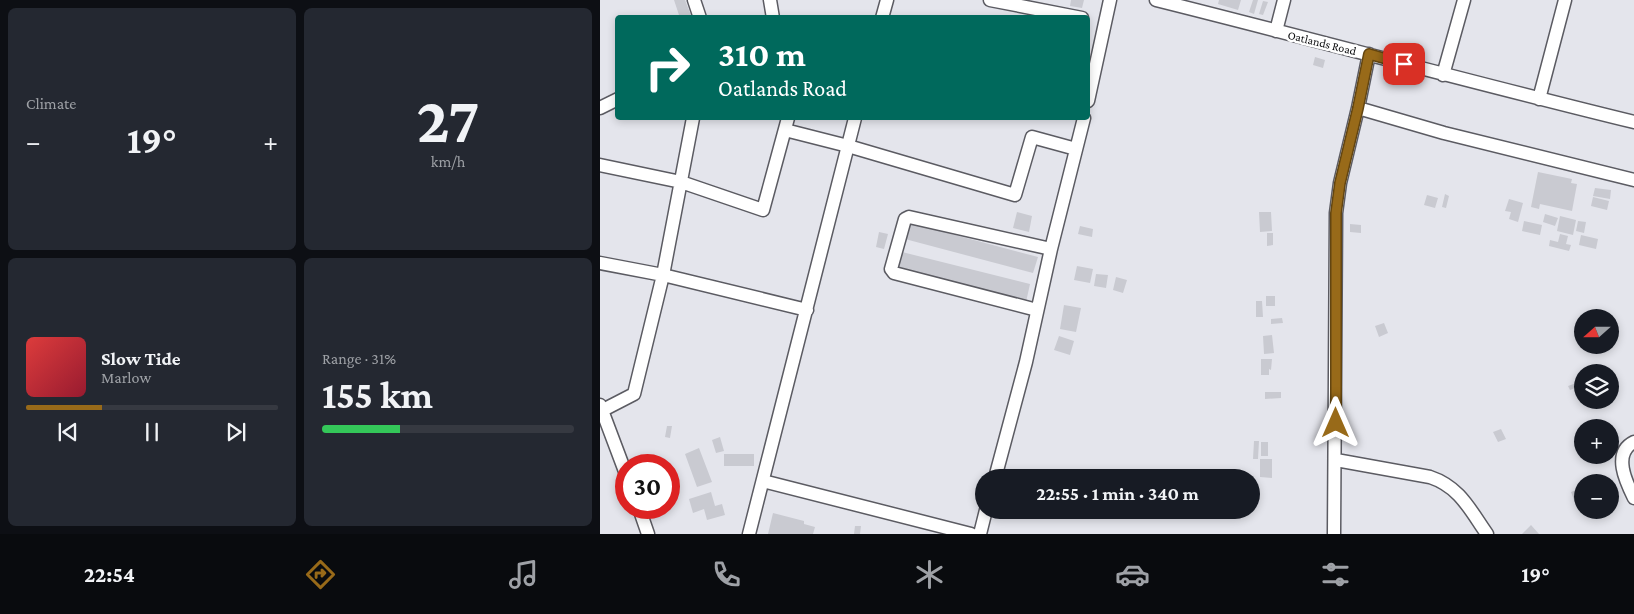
<!DOCTYPE html>
<meta charset="utf-8">
<style>
body{margin:0;font-family:"Crimson Pro",serif;background:#242831;color:#f1f3f6;height:100vh;display:flex;flex-direction:column;font-size:19px;white-space:nowrap}
*{box-sizing:border-box;margin:0}
p{font-size:16px;color:#9ea1a6}
.icon{flex:none;width:28px;height:28px;fill:none;stroke:currentColor;stroke-width:2;stroke-linecap:round;stroke-linejoin:round}
.map{position:relative;flex:1;overflow:hidden}
.sheet{display:flex;flex-direction:column;gap:8px;padding:8px;background:#0d0f14;width:600px}
.sheet>*{flex:none}
.guide{position:absolute;left:15px;top:15px;width:475px;height:105px;border-radius:5px;box-shadow:0 2px 8px #0003;background:#00695c;color:#fff;overflow:hidden}
.needle{width:32px;rotate:249deg}
.fabs{position:absolute;left:974px;top:309px;display:grid;gap:10px}
.fabs a{display:grid;place-items:center;width:45px;height:45px;border-radius:50%;background:#171b24;box-shadow:0 2px 8px #0003;font-size:25px}
.speed{position:absolute;left:15px;top:454px;display:flex;gap:10px;font-size:25px;font-weight:700;text-align:center}
.speed>*{display:grid;place-content:center;width:65px;height:65px;border-radius:50%;background:#171b24;box-shadow:0 2px 8px #0003;line-height:1}
.speed .limit{border:8px solid #d22;background:#fff;color:#111}
.pin{position:absolute;display:grid;place-items:center;width:42px;height:42px;color:#fff;margin:-21px;border-radius:10px;box-shadow:0 2px 8px #0006}
.me{position:absolute;width:55px;margin:-28px;rotate:0deg;stroke-linejoin:round;filter:drop-shadow(0 0 4px #0008)}
.turn{display:flex;align-items:center;gap:18px;height:105px;padding:0 20px;font-size:22px}
.turn .icon{width:65px;height:65px;stroke-width:2.5}
.turn b{display:block;font-size:35px;line-height:42px}
.big{font-size:38px;font-weight:700;line-height:1.1}
.sheet .card{flex:1;display:flex;flex-direction:column;justify-content:center;gap:8px;min-width:0;padding:0 18px;border-radius:8px;background:#242831}
.sheet .dial{align-items:center;gap:0}
.dial b{font-size:65px;line-height:1}
.song{display:flex;align-items:center;gap:15px}
.cover{width:60px;height:60px;border-radius:8px;background:linear-gradient(135deg,hsl(0 70% 55%),hsl(350 70% 35%))}
.played{height:5px;border-radius:2px;background:linear-gradient(90deg,#986a19 30%,#363941 30%)}
.keys{display:flex;justify-content:space-around;direction:ltr}
.heat{display:flex;justify-content:space-between;align-items:center;font-size:28px;direction:ltr}
.charge{height:8px;border-radius:4px;background:linear-gradient(90deg,#34c759 31%,#363941 0)}
.sheet .tiles{flex:1;display:grid;gap:8px;grid-template-columns:repeat(2,1fr)}
.trip{position:absolute;left:375px;top:469px;width:285px;height:50px;border-radius:25px;background:#171b24;box-shadow:0 2px 8px #0003;font-weight:700;line-height:50px;text-align:center}
.menu{display:flex;height:80px;justify-content:space-around;align-items:center;background:#090b0e;color:#9ea1a6}
.menu .icon{width:35px;height:35px}
.menu .current{color:#986a19}
.menu b{font-size:22px;color:#f1f3f6}
main{display:flex;flex:1;min-height:0}
.map>svg:first-child{display:block}
.building{fill:#c9cad1}
.lines{fill:none;stroke-linecap:round;stroke-linejoin:round}
.minor-casing{stroke:#5b5b62;stroke-width:15}
.minor{stroke:#fff;stroke-width:12}
.route-casing{stroke:#634510;stroke-width:12}
.route{stroke:#986a19;stroke-width:9}
.labels{text-anchor:middle;stroke-width:5;stroke-linejoin:round;paint-order:stroke}
.street-label{font-size:12px;fill:#0e0f11;stroke:#fff}
</style>
<main>
<section class="sheet">
<div class="tiles">
<div class="card"><p>Climate</p>
<div class="heat"><a>−</a><b class="big">19°</b><a>+</a></div>
</div>
<div class="card dial"><b>27</b><p>km/h</p></div>
<div class="card">
<div class="song"><i class="cover"></i><div><b>Slow Tide</b><p>Marlow</p></div></div>
<div class="played"></div>
<div class="keys"><svg class="icon" aria-label="previous" viewBox="0 0 24 24"><path d="M18 5L8 12l10 7zM5 5v14"/></svg><svg class="icon" aria-label="pause" viewBox="0 0 24 24"><path d="M8 5v14M16 5v14"/></svg><svg class="icon" aria-label="next" viewBox="0 0 24 24"><path d="M6 5l10 7-10 7zM19 5v14"/></svg></div>
</div>
<div class="card"><p>Range · 31%</p><b class="big">155 km</b><div class="charge"></div></div>
</div>
</section>
<div class="map">
<svg width="1034" height="534" viewBox="0 0 1034 534">
<rect width="100%" height="100%" fill="#e4e5ec"/>
<path class="building" d="M74,0h11l7,18h-12z
M471,0h13l-2,8 -12,-2z
M619,0h22l-3,10 -20,-6z
M653,0h5l-4,14 -5,-2z
M663,1l5,1 -5,13 -4,-1z
M715,57l10,3 -2,8 -10,-3z
M938,172l34,7 -1,4 6,1 -5,27 -32,-7 -1,5 -8,-2z
M995,188l16,2 -1,9 -17,-3z
M845,194l4,2 -3,12 -4,-1z
M827,195l11,3 -3,10 -11,-3z
M993,197l16,4 -2,9 -16,-4z
M909,199l14,4 -5,19 -9,-3 2,-7 -6,-1z
M417,212l15,4 -3,16 -16,-4z
M659,212h12l1,19 -12,1z
M945,214l13,4 -3,8 -12,-4z
M960,216l16,4 -3,15 -16,-4z
M924,221l18,4 -2,10 -18,-4z
M978,221l8,1 -2,11 -8,-2z
M310,223l128,34 -5,16 -128,-34z
M750,224l11,1v8l-11,-1z
M480,226l13,3 -1,8 -14,-3z
M279,232l9,2 -4,15 -8,-2z
M667,233h6v12l-6,1z
M960,234l8,2 -2,8 5,1 -2,6 -20,-5 1,-6 8,2z
M981,235l17,4 -2,10 -17,-4z
M302,252l128,32 -4,18 -128,-33z
M477,266l16,3 -3,14 -16,-3z
M496,274l12,1 -2,13 -12,-2z
M516,277l11,3 -4,13 -10,-3z
M666,296h9v10h-9z
M656,301h6l1,16h-7z
M464,305l17,3 -5,24 -16,-3z
M682,318l1,5 -12,1v-5z
M784,323l4,10 -9,4 -4,-11z
M672,335l2,18 -10,1 -1,-18z
M459,336l15,5 -4,14 -16,-5z
M661,359h11l-1,11 -2,-1v6h-8z
M982,381v4l-12,5 -2,-4z
M665,392h16v6l-16,1z
M67,426h5l-2,12 -5,-1z
M901,429l5,10 -8,3 -5,-10z
M120,437l4,14 -8,2 -4,-13z
M654,441h5l-1,18h-5z
M661,442h7v14h-7z
M99,448l13,34 -15,5 -12,-33z
M124,454h30v12h-30z
M660,459h12v19l-12,-1z
M978,489l2,5 2,-1v12l-5,3 -6,-16z
M111,492l4,14 7,-2 3,11 -18,5 -3,-11 -11,4 -4,-14z
M173,513l31,8v3l11,3 -2,7h-45z
M931,525l8,9h-17z
M255,526h6l-1,8h-6z"/>
<g class="lines">
<defs>
<path id="minor" d="M94,0l6,18
M170,0l3,18
M390,0l92,18
M556,0c160,40 318,83 478,122
M282,18l5,-18
M676,31l8,-31
M843,75l21,-75
M939,99l26,-99
M488,101l22,-101
M0,108l18,-9
M758,108l86,25 190,47
M185,130l63,16 167,49 17,-58 44,12
M0,165l81,17 82,28 25,-92
M0,263l63,12 144,35
M437,310l-143,-37 -3,-4 14,-50 4,-2 142,32
M0,405l26,69
M3,410l31,-16 29,-119 30,-157
M1034,442c-22,11 -8,40 0,56
M736,460l94,17c30,10 40,33 57,57
M395,478l31,-116 25,-113 33,-131
M163,481l208,53
M39,508l9,26
M149,534l106,-416
M380,534l6,-24
M734,534l2,-321 4,-30 18,-75 11,-54"/>
</defs>
<use href="#minor" class="minor-casing"/>
<use href="#minor" class="minor"/>
</g>
<g class="lines">
<defs>
<path id="route" d="M736,423v-210l4,-30 18,-75 11,-54 35,10"/>
</defs>
<use href="#route" class="route-casing"/>
<use href="#route" class="route"/>
</g>
<g class="labels">
<g class="street-label">
<text transform="translate(722 43) rotate(14)" y="4">Oatlands Road</text>
</g>
</g>
</svg>
<div class="fabs">
<a><svg class="needle" viewBox="-14 -14 28 28"><path d="M0-13l5 13h-10z" fill="#e53935"/><path d="M0 13l5-13h-10z" fill="#9ea1a6"/></svg></a>
<a><svg class="icon" aria-label="layers" viewBox="0 0 24 24"><path d="M12 4l9 5-9 5-9-5zM3 14l9 5 9-5"/></svg></a>
<a>+</a>
<a>−</a>
</div>
<div class="speed"><div class="limit">30</div></div>
<div class="pin" style="left:804px;top:64px;background:#d93025"><svg class="icon" aria-label="arrive" viewBox="0 0 24 24"><path d="M6 21V4h12l-3 4 3 4H6"/></svg></div>
<svg class="me" style="left:736px;top:423px" viewBox="-20 -20 40 40"><path d="M0-17L14 15 0 8-14 15z" fill="#986a19" stroke="#fff" stroke-width="4"/></svg>
<div class="trip">22:55 · 1 min · 340 m</div>
<div class="guide">
<div class="turn"><svg class="icon" aria-label="right" viewBox="0 0 24 24"><path d="M7 20v-9h11M14 6l5 5-5 5"/></svg><div><b>310 m</b>Oatlands Road</div></div>
</div>
</div>
</main>
<nav class="menu">
<b>22:54</b>
<svg class="icon current" aria-label="directions" viewBox="0 0 24 24"><path d="M12 3l9 9-9 9-9-9zM9 14v-3h6M13 9l2 2-2 2"/></svg>
<svg class="icon" aria-label="music" viewBox="0 0 24 24"><path d="M9 18V5l10-2v13"/><circle cx="6" cy="18" r="3"/><circle cx="16" cy="16" r="3"/></svg>
<svg class="icon" aria-label="phone" viewBox="0 0 24 24"><path d="M5 4h4l2 5-3 2q2 4 5 5l2-3 5 2v4C11 20 4 13 5 4z"/></svg>
<svg class="icon" aria-label="climate" viewBox="0 0 24 24"><path d="M12 3v18M4 7l16 10M4 17L20 7"/></svg>
<svg class="icon" aria-label="car" viewBox="0 0 24 24"><path d="M5 17H2v-5l4-1 3-4h7l3 4 3 1v5h-3M9 17h6M6 11h13"/><circle cx="7" cy="17" r="2"/><circle cx="17" cy="17" r="2"/></svg>
<svg class="icon" aria-label="filters" viewBox="0 0 24 24"><path d="M4 7h16M4 17h16"/><circle cx="9" cy="7" r="2"/><circle cx="15" cy="17" r="2"/></svg>
<b>19°</b>
</nav>
